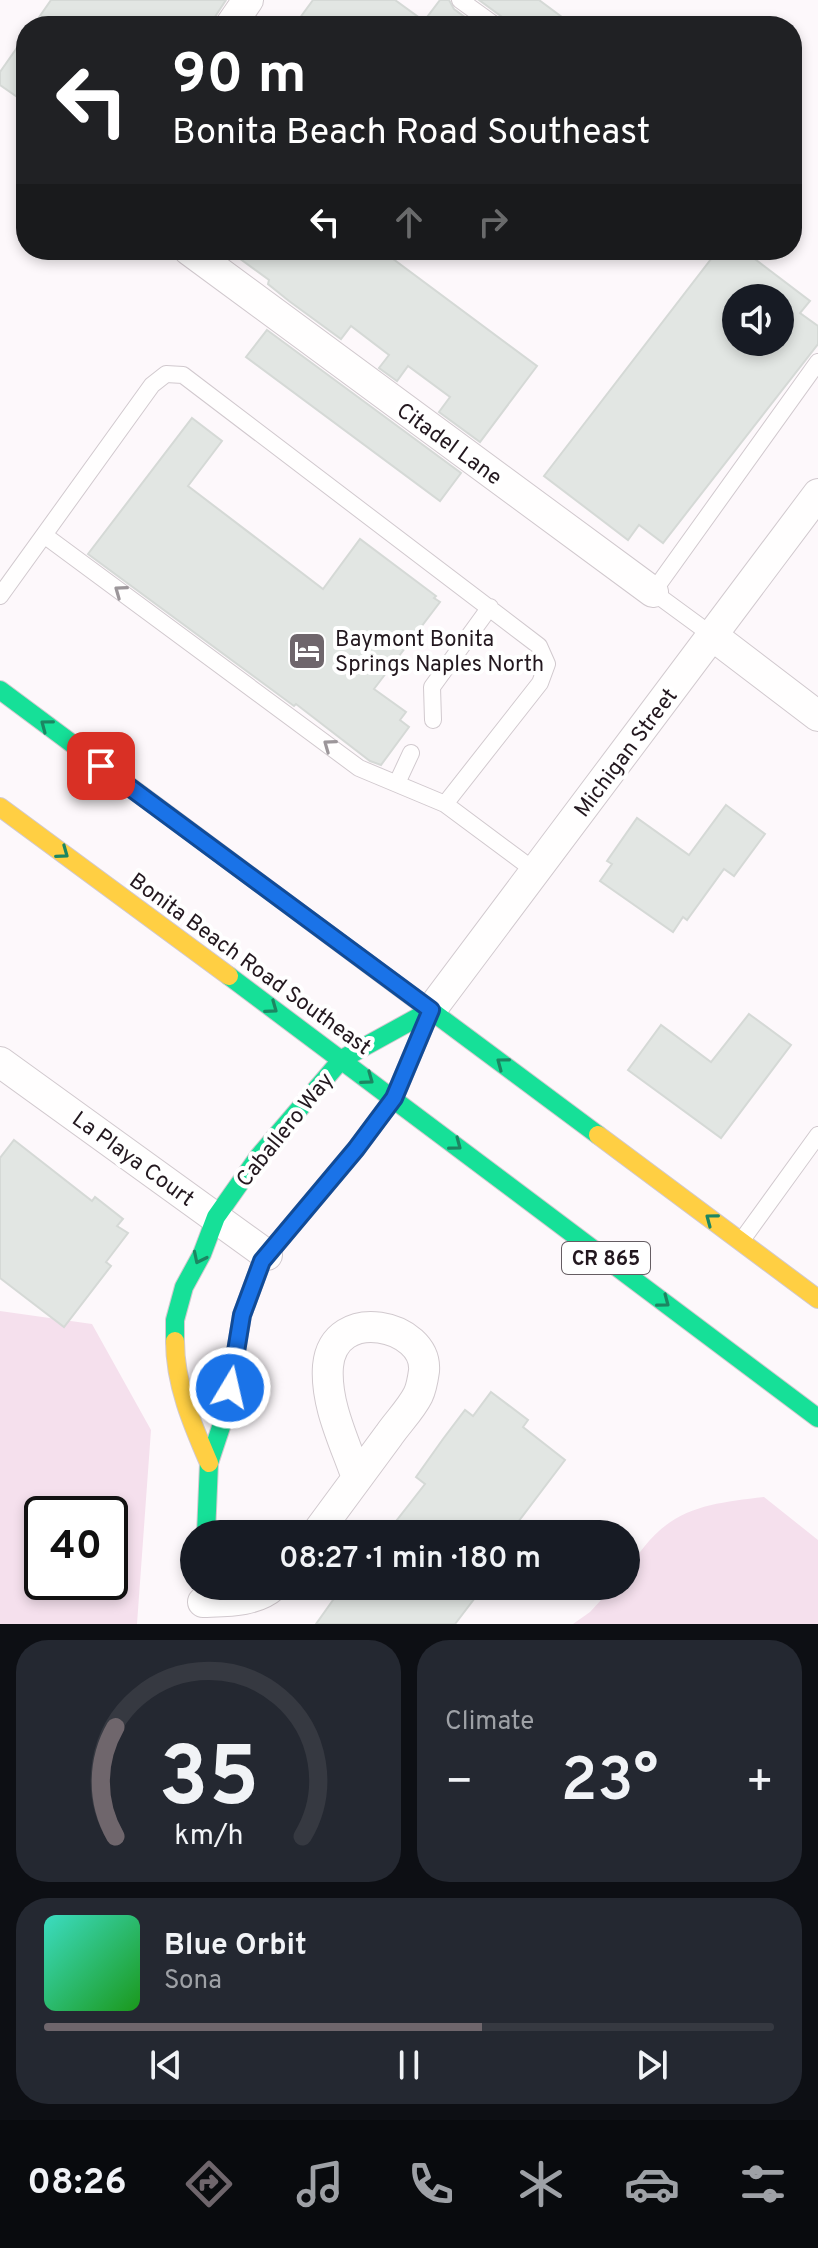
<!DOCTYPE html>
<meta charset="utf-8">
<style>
body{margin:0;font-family:Overpass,sans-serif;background:#242831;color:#f1f3f6;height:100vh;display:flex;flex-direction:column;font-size:30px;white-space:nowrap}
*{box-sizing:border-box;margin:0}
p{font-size:26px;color:#9ea1a6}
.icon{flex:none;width:44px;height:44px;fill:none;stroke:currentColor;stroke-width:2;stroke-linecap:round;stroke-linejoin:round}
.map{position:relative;height:1624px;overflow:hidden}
.sheet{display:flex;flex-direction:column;gap:16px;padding:16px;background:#0d0f14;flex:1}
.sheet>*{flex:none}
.hud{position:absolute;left:16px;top:16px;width:786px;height:244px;border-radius:32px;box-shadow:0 4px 12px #0003;background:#202124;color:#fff;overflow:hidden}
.controls{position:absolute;left:722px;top:284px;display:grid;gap:16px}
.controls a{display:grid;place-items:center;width:72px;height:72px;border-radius:50%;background:#171b24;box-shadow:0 4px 12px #0003;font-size:40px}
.speed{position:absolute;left:24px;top:1496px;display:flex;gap:16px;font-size:40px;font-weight:700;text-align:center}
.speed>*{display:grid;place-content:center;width:104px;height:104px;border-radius:50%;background:#171b24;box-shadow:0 4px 12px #0003;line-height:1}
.speed .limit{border:4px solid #111;border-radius:12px;background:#fff;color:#111}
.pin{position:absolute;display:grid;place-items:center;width:68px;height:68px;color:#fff;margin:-34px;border-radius:16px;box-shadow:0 4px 12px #0006}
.me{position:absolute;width:88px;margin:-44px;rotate:9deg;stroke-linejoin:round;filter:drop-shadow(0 0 6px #0008)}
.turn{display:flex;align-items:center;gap:28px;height:168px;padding:0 24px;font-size:36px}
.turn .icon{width:104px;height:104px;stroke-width:2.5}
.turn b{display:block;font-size:56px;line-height:68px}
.lanes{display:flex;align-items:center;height:76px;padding:0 24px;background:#0003;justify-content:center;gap:40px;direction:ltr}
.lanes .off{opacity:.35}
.big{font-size:60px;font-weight:600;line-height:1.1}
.sheet .widget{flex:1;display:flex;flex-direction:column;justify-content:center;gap:12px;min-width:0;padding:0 28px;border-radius:32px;background:#242831}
.sheet .dial{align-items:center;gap:0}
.dial svg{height:208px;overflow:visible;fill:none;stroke:#363941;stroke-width:7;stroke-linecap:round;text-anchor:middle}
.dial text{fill:#f1f3f6;stroke:none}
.song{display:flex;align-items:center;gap:24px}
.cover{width:96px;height:96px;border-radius:12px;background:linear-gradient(135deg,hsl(170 70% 55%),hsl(120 70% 35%))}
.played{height:8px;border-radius:4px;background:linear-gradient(90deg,#6f666c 60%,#363941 60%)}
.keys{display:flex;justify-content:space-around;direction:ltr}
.heat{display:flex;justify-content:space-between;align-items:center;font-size:44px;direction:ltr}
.sheet .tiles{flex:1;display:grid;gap:16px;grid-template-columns:1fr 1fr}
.widget:last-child{grid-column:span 2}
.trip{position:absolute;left:180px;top:1520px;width:460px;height:80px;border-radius:40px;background:#171b24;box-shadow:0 4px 12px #0003;font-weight:600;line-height:80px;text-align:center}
.dock{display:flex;height:128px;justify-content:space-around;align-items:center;background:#090b0e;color:#9ea1a6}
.dock .icon{width:56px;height:56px}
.dock .on{color:#6f666c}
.dock b{font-size:36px;color:#f1f3f6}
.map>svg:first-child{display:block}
.green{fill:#f5e0ed;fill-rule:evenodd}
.building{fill:#e2e6e3;stroke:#d5d9d6;stroke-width:2;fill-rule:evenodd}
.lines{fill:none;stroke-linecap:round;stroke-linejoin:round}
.lane-casing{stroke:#d1c9ce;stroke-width:18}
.street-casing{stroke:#d1c9ce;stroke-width:32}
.fast-casing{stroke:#d1c9ce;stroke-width:20}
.slow-casing{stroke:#d1c9ce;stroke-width:20}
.lane{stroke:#fffefe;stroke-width:16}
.street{stroke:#fffefe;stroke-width:30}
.fast{stroke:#16e098;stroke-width:18}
.slow{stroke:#ffcf43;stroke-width:18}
.oneway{stroke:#9c969a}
.oneway2{stroke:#1c8662}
.route-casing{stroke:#114b97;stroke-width:20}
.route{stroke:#1a73e8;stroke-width:14}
.labels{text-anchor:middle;stroke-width:8;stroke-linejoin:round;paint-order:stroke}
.shield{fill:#fff;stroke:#655d62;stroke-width:2}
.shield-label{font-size:20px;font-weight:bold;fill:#23181f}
.street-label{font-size:22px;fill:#23181f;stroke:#fff}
.poi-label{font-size:22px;fill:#23181f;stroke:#fff;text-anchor:start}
</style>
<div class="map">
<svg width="818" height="1624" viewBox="0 0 818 1624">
<rect width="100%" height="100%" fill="#fdf8fb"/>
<path class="green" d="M0,1311l92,13 59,106 -14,194h-137zM42,1514h68v68h-68z
M764,1497l54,43v84h-245l17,-12 24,-26h12c0,-18 7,-25 18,-39 32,-41 71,-44 120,-50z"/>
<path class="building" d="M51,0h175l-17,26h-176z
M313,0h82l29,21 16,-21h9l5,9 23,17h-183z
M479,0h60l35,26h-67l-5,-9z
M26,35v68l-26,-18v-13z
M228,250h153l156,116 -57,76 -41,-30 11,-15 -42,-31 -11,15 -18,-13 10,-13 -38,-29 -10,13 -52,-38 -21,-17 1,-4z
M718,250h25l67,51 -10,12 18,13v18l-155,199 -24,-18 -11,15 -84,-64zM736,298h44v44h-44z
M267,330l194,143 -21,28 -194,-144z
M192,418l30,23 -34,45 135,103 37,-50 76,57 -2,2 6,4 -66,87 32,23 -6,8 9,7 -28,38 -11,-4 -74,-57 -2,2 -206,-152z
M726,805l39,29 -31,42 -10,-7 -37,51 -4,-3 -10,15 -73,-51 12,-17 -5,-3 30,-43 52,37z
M749,1014l42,31 -70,93 -93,-68 33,-45 50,37z
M14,1140l78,61 3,-4 28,22 -6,7 11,7 -22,29 5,4 -47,61 -64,-49v-120z
M491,1392l37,28 -5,7 42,33 -56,74h-123l39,-50 -9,-7 27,-38 22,-29 8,6z
M343,1586h141l-29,38h-139z"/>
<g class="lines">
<defs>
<path id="lane" d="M460,0l36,26
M44,535l315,233 86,36
M0,596l152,-211 14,-11 17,1 356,271 8,18 -7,19 -95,121 90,67
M713,636l-60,-44 165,-230
M433,720l-1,-33 58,-80
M397,783l14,-30
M742,1240l76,-105"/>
<path id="street" d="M230,26l18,-26
M189,250l464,342
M713,636l105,80
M431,1010l387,-516
M0,1062l267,193
M316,1534c24,-33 49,-66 73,-99 9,-13 22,-26 29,-40 3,-6 5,-17 6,-24 4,-46 -90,-68 -96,-5 -3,38 17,77 29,112
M203,1602c24,-1 52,0 70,-16"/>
<path id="fast" d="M0,690l598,445
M229,976l589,442
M175,1341v-21l9,-33 18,-33 14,-37 43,-61 83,-97 89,-49 -37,88 -38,51 -94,112 -20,54 -16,97 -17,51 -3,71"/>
<path id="slow" d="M0,807l229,169
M598,1135l220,164
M175,1341c0,43 17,83 34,122"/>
</defs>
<use href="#lane" class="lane-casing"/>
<use href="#street" class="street-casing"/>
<use href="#fast" class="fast-casing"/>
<use href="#slow" class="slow-casing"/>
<use href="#lane" class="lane"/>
<use href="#street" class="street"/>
<use href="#fast" class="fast"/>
<use href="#slow" class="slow"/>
</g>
<defs><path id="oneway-chevron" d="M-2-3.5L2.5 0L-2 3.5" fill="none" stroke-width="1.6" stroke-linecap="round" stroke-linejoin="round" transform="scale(2)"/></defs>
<g class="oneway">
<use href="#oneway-chevron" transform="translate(120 591) rotate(-144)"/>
<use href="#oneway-chevron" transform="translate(329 745) rotate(-144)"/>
</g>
<g class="oneway2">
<use href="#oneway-chevron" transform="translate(46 725) rotate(-143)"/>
<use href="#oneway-chevron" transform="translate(63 853) rotate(36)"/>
<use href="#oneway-chevron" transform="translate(272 1008) rotate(36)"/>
<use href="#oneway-chevron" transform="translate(502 1063) rotate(-143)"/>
<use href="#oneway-chevron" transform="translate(368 1079) rotate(36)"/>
<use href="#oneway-chevron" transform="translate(456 1145) rotate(37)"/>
<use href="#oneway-chevron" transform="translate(711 1219) rotate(-143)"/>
<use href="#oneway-chevron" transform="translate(199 1258) rotate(116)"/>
<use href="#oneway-chevron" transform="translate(664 1302) rotate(37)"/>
</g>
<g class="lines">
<defs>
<path id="route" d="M101,766l330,244 -37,88 -38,51 -94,112 -20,54 -12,73"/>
</defs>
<use href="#route" class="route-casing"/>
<use href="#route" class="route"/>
</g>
<defs>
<symbol id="hotel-square" viewBox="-11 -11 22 22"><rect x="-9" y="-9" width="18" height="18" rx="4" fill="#6f666c" stroke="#fff"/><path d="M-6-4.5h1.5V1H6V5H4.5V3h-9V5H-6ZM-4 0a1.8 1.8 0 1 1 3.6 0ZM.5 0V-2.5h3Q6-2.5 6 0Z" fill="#fff"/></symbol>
</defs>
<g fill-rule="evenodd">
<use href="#hotel-square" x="285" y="629" width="44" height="44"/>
</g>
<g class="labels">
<rect class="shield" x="562" y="1242" width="88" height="32" rx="6"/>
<g class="shield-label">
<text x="606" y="1265">CR 865</text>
</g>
<g class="street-label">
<text transform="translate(450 443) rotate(36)" y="8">Citadel Lane</text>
<text transform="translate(625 752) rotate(-53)" y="8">Michigan Street</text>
<text transform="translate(251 963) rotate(36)" y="8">Bonita Beach Road Southeast</text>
<text transform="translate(284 1129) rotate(-51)" y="8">Caballero Way</text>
<text transform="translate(134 1158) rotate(36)" y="8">La Playa Court</text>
</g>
<g class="poi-label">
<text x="335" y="646">Baymont Bonita<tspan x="335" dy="25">Springs Naples North</tspan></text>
</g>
</g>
</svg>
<div class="controls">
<a><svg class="icon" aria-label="sound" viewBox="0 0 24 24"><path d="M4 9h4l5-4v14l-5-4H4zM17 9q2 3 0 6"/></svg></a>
</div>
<div class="speed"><div class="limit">40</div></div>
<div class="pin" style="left:101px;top:766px;background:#d93025"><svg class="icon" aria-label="arrive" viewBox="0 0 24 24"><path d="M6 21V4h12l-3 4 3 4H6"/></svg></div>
<svg class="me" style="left:230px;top:1388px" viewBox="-20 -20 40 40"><circle r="17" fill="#1a73e8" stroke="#fff" stroke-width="3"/><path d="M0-11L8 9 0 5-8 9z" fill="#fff"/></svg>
<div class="trip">08:27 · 1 min · 180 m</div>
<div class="hud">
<div class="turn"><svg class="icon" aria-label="left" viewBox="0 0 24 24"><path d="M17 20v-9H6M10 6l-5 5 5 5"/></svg><div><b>90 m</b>Bonita Beach Road Southeast</div></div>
<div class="lanes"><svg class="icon" aria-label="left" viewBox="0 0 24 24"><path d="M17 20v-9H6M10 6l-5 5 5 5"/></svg><svg class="icon off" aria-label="ahead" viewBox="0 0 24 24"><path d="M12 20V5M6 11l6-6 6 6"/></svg><svg class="icon off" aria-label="right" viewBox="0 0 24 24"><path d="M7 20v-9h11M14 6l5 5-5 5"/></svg></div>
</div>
</div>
<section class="sheet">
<div class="tiles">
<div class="widget dial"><svg viewBox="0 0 100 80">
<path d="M14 69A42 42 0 1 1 86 69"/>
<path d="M14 69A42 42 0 0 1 14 27" stroke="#6f666c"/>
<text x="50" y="56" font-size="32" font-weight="700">35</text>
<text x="50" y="72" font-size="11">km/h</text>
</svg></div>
<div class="widget"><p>Climate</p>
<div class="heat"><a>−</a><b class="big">23°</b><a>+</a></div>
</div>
<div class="widget">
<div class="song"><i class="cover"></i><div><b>Blue Orbit</b><p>Sona</p></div></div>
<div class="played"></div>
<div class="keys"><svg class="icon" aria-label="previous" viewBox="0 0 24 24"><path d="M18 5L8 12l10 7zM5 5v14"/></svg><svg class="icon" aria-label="pause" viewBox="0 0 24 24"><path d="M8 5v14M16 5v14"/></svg><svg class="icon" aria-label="next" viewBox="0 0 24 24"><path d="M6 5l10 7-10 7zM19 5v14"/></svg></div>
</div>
</div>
</section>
<nav class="dock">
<b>08:26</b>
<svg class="icon on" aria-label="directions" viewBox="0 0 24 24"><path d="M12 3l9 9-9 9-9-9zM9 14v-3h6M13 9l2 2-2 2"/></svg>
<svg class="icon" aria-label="music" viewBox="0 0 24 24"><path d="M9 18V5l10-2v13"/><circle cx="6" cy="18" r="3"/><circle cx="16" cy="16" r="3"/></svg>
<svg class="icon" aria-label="phone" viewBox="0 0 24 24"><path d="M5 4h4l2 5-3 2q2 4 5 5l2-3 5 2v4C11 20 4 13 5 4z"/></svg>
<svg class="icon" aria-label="climate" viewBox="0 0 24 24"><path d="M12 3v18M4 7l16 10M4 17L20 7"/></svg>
<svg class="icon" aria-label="car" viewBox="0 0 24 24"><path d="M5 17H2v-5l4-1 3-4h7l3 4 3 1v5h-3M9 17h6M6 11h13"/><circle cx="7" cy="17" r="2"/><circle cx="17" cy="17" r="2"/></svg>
<svg class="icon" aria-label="filters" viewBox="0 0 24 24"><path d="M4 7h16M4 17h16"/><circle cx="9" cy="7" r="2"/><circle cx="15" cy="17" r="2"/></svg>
</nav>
